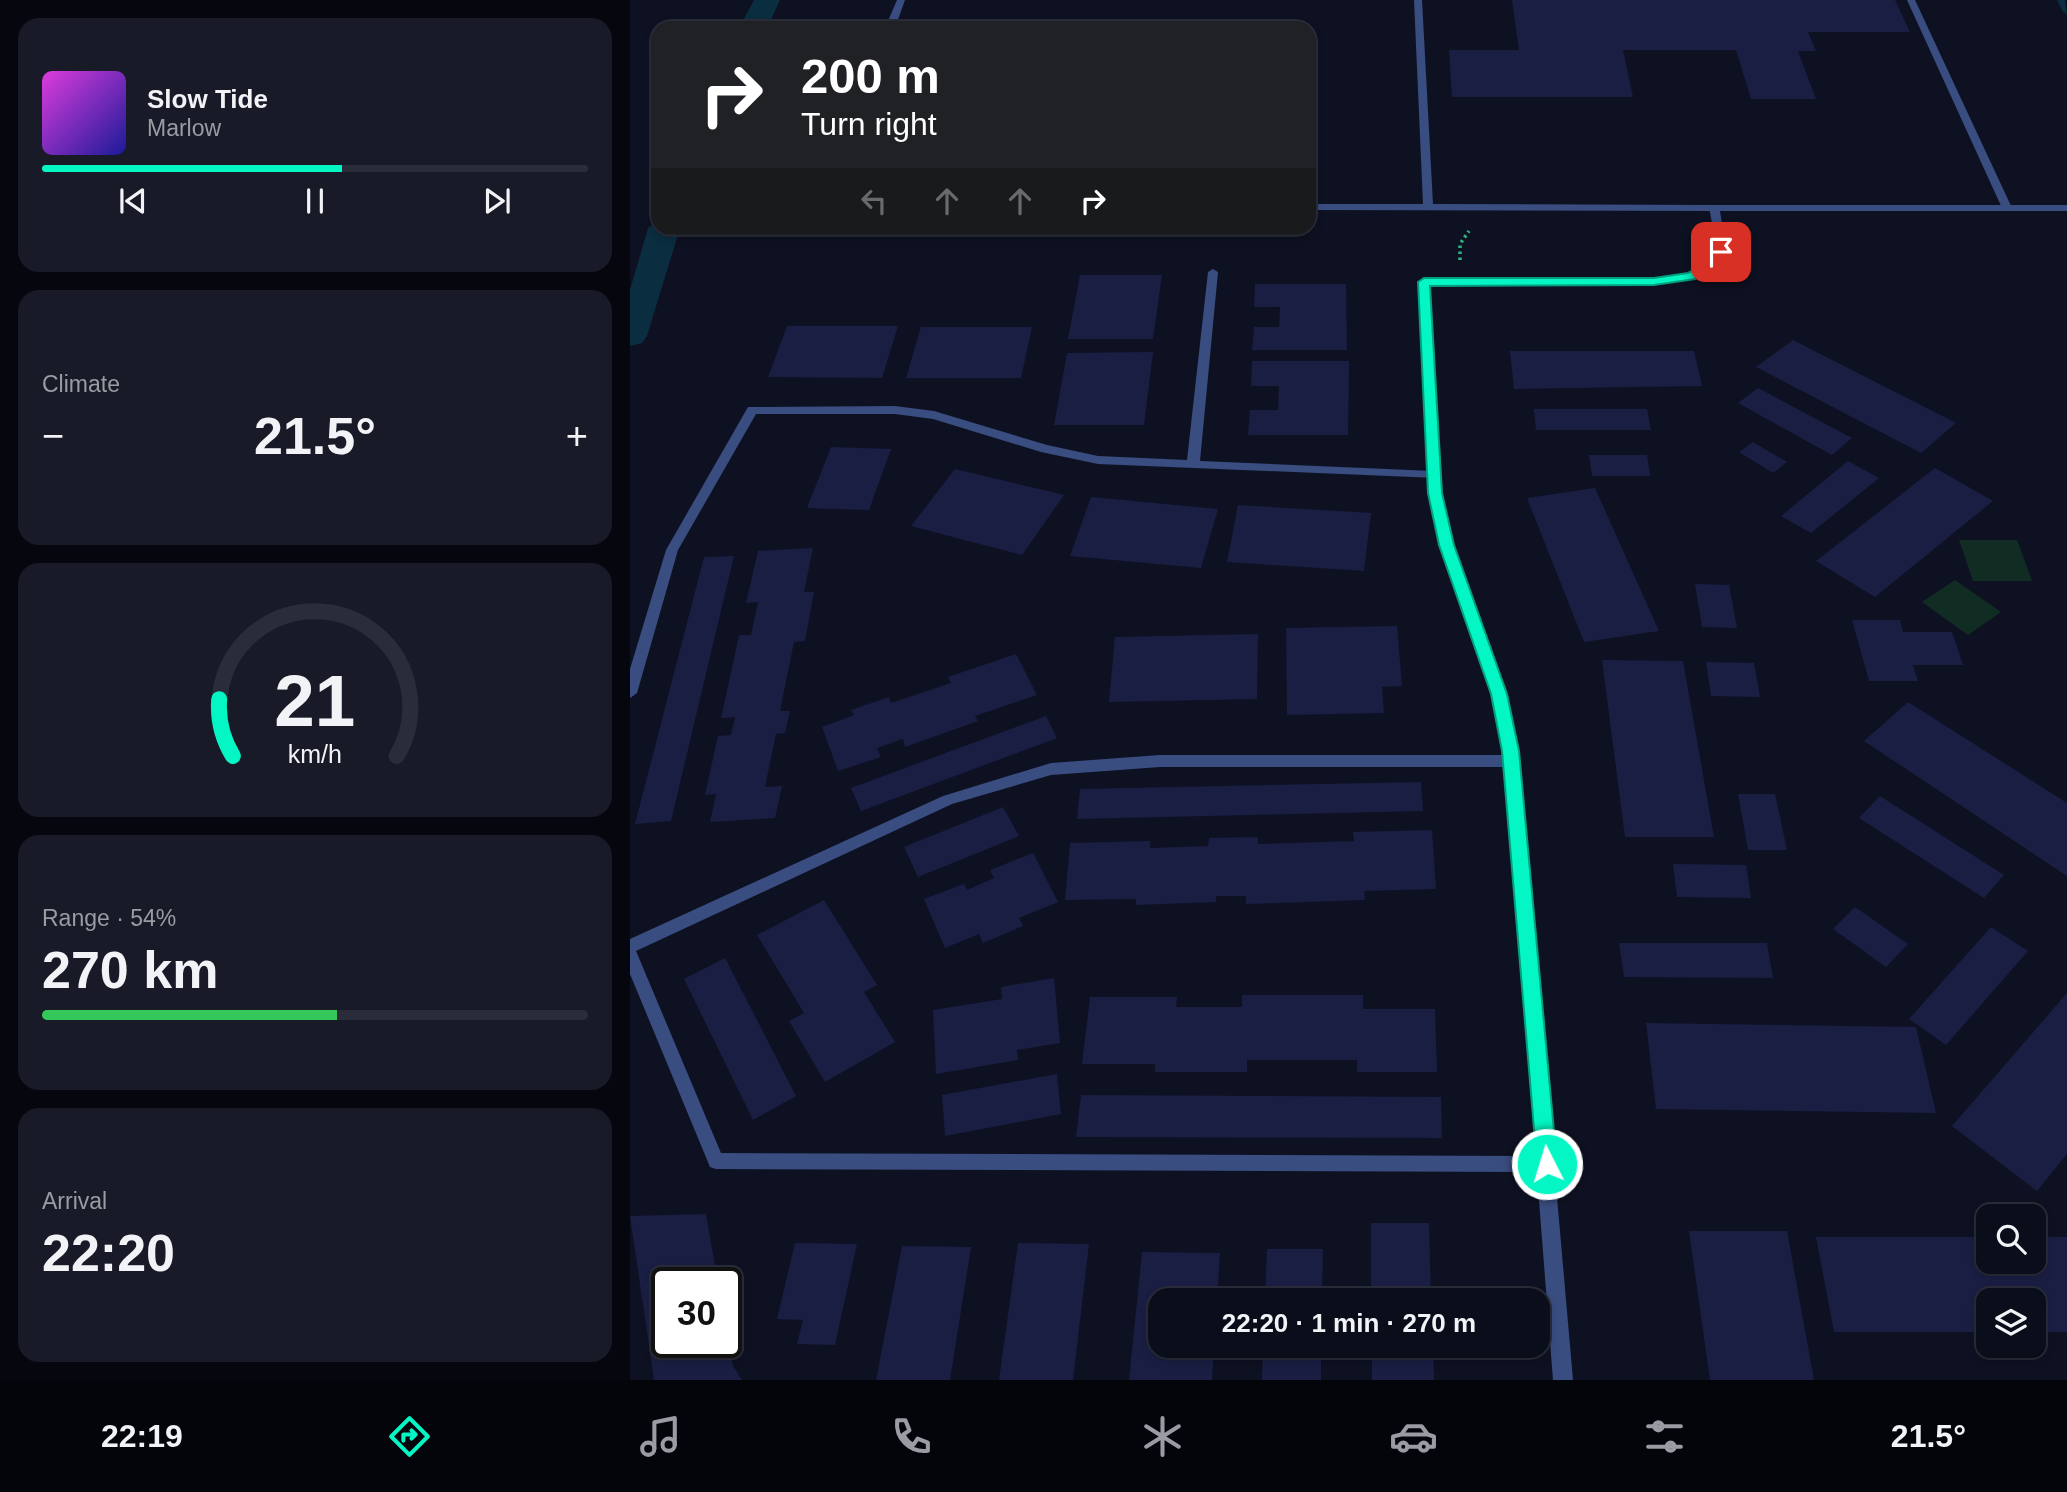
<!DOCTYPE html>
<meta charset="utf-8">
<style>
body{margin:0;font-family:Arial,sans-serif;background:#181b27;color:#f1f3f6;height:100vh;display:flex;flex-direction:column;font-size:26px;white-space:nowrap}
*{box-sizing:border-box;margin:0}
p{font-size:23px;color:#999ca2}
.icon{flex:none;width:38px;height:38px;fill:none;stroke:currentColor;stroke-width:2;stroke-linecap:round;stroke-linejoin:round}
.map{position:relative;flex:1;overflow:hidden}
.side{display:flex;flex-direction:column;gap:18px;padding:18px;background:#06070e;width:630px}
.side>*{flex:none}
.guide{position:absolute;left:21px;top:21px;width:665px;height:214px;border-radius:21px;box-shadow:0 4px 10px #0003,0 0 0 2px #2a2d39;background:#202124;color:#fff;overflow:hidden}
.fabs{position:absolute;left:1346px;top:1204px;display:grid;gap:14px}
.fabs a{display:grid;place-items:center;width:70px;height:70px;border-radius:14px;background:#0a0d1a;box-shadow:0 4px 10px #0003,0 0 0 2px #2a2d39;font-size:35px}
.speed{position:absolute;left:21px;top:1267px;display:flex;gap:14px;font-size:35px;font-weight:700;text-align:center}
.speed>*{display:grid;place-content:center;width:91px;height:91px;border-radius:50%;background:#0a0d1a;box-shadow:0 4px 10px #0003,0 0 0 2px #2a2d39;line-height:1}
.speed .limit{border:4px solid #111;border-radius:10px;background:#fff;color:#111}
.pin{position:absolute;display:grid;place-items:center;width:60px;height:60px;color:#fff;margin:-30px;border-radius:14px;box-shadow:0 4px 10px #0006}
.me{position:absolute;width:77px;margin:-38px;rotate:355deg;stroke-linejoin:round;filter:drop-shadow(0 0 5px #0008)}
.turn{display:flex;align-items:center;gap:24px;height:147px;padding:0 35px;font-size:32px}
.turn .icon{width:91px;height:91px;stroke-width:2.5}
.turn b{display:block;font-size:49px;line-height:60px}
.lanes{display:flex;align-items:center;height:66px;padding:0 35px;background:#0003;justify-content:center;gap:35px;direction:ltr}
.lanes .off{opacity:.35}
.big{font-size:52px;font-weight:800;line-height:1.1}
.side .tile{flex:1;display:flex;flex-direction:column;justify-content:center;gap:10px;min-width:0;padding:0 24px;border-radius:21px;background:#181b27}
.side .dial{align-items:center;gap:0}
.dial svg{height:182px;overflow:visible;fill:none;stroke:#2a2d39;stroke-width:7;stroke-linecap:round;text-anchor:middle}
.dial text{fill:#f1f3f6;stroke:none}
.song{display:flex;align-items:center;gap:21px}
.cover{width:84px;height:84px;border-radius:10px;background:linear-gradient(135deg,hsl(300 70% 55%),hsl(240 70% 35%))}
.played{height:7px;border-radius:4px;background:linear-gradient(90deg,#03f6c3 55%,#2a2d39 55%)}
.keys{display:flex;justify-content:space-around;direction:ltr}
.heat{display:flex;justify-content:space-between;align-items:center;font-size:38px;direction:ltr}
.charge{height:10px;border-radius:5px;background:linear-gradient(90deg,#34c759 54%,#2a2d39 0)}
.trip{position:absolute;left:518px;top:1288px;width:402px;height:70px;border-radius:21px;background:#0a0d1a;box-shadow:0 4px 10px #0003,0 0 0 2px #2a2d39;font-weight:800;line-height:70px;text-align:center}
.tab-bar{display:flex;height:112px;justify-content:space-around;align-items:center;background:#04050a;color:#999ca2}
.tab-bar .icon{width:49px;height:49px}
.tab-bar .current{color:#03f6c3}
.tab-bar b{font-size:32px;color:#f1f3f6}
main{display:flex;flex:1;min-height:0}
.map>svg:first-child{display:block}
.green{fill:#112c22}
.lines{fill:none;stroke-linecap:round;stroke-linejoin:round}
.stream{fill:#0a2d3f;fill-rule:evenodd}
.canal{fill:#0a2d3f;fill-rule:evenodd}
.building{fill:#1a1e43}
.path{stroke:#30b281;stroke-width:3.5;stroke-dasharray:2.5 3.5;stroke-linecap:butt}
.service{fill:#394d80;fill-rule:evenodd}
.minor{fill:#394d80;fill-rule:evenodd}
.route{fill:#03f6c3;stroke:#02a07f;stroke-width:2}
</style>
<main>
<section class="side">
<div class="tile">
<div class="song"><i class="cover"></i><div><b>Slow Tide</b><p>Marlow</p></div></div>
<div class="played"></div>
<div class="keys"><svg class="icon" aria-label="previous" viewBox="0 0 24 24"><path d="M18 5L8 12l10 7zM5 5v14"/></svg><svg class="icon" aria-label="pause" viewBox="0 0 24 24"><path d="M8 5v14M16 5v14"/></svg><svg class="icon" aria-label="next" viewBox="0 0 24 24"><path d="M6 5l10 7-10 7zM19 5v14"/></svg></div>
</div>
<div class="tile"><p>Climate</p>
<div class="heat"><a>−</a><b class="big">21.5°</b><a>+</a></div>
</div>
<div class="tile dial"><svg viewBox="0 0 100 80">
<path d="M14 69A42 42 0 1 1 86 69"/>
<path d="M14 69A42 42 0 0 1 8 44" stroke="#03f6c3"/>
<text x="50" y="56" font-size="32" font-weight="700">21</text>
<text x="50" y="72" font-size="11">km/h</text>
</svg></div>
<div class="tile"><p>Range · 54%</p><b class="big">270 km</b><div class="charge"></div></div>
<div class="tile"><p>Arrival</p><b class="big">22:20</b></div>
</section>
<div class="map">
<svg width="1437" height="1380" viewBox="0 0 1437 1380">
<rect width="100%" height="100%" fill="#0e1122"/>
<path class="green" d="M1329,540h58l15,41h-59z
M1325,580l46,32 -33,23 -46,-33z"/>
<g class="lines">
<path class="stream" d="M1427,0h8l2,14 -4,-2z"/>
<path class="canal" d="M124,0h26l-13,28h-28z
M28,220v8h22l-33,108 -5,7 -12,3v-56l18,-62z"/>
</g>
<path class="building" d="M882,0h383l15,32h-102l8,19h-18l18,48h-65l-15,-49h-113l10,47h-181l-3,-47h70z
M450,275h82l-9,64h-85z
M625,284h91l1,66h-95l2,-23h25l1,-20h-26z
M157,326h111l-16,52 -114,-1z
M291,327h111l-11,51h-115z
M1163,340l163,83 -35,30 -165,-86z
M880,351h184l8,35 -188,3z
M523,352l-9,73h-90l13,-72z
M622,361h97l-1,74h-100l2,-25h28l1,-24h-28z
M1128,388l94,50 -20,17 -94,-52z
M904,409h113l4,21h-115z
M1123,442l34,20 -14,11 -34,-21z
M201,447l60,2 -22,61 -62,-2z
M959,455h58l3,21h-58z
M1218,461l31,17 -68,55 -30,-17z
M1305,468l58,33 -118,96 -59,-36z
M325,469l109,26 -42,60 -111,-29z
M965,488l64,143 -75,11 -57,-144z
M461,497l127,12 -17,59 -131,-12z
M608,505l133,8 -7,58 -137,-9z
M183,548l-9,44h10l-9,49 -11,1 -14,69h10l-5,22 -9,1 -11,53 17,-1 -7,32 -65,4 6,-28 -11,1 13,-59 13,-1 4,-18 -14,1 18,-83h12l7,-33 -12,1 12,-52z
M104,556l-63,265 -36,3 69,-267z
M1065,584l34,1 8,43 -35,-1z
M1222,620h48l3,12h49l11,33h-50l5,16h-49z
M767,626l5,60 -20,1 2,26 -97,2 -1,-87z
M628,634l-1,65 -148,3 6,-65z
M386,654l21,41 -62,21 3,5 -73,26 -2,-8 -26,9 4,9 -43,14 -16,-44 32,-12 -3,-5 38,-13 2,6 60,-20 -3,-6z
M972,660l81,1 31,176h-89z
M1076,662l48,1 6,34 -49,-1z
M1278,702l159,101v73l-203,-135z
M416,716l11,22 -196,73 -10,-23z
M791,782l2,29 -346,8 3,-30z
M1108,794h37l12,56h-39z
M1250,796l124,79 -20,23 -125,-80z
M373,807l16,29 -101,41 -14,-30z
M802,830l4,59 -72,2 1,9 -119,4v-8h-30v6l-80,3v-6l-71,1 5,-57 80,-2v7l58,-2 1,-8 49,-1v7l96,-3 -1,-9z
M403,853l25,49 -39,16 4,8 -40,17 -4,-9 -34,14 -21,-49 40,-15 3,6 27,-12 -4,-8z
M1043,864l73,1 5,33 -74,-1z
M194,900l53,85 -13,7 31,50 -70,40 -36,-61 15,-8 -47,-78z
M1225,907l53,37 -22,23 -53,-38z
M1361,927l37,24 -82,94 -37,-26z
M989,943h148l6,35 -149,-1z
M95,958l71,138 -43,24 -69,-141z
M424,978l6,65 -43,7 1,10 -82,14 -3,-64 69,-11 -1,-12z
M1437,993v161l-30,37 -85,-65z
M612,995h121v14h72l2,63h-80v-12h-110v12h-92v-8h-73l8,-67h87l-1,10h66z
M1016,1023l270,4 20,86 -280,-4z
M427,1074l4,40 -116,22 -3,-41z
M451,1095l360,2 1,41 -366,-1z
M76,1214l12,69h-51v59h59l2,-6 5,30 9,14h-88l-24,-164z
M741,1223h58l2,77h-60z
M1059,1231h98l27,149h-104z
M1186,1237h172v25h46v-25h33v95h-33v-32h-46v32h-154z
M165,1243l62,1 -22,101 -38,-1 6,-24 -26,-1z
M388,1243l71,1 -16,136h-74z
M272,1246l69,1 -21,133h-74z
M637,1249h56l-1,51h-57z
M512,1252l78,1 -3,47h-57v46h54l-2,34h-83z
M633,1346h58v34h-59z
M742,1346h61l1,34h-62z"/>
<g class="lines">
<path class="path" d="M830,260v-16l9,-13"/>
<path class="service" d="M267,0h8l-10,28h-10z
M784,0h8l11,204 281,1 5,3 -5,3 -405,-1v-6h114z
M1277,0h8l97,208 -1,2h-8l-1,-2z
M583,269l5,3 -18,189 233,10 6,4 -2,3 -339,-14 -57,-12 -108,-33 -38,-5h-139l-78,136 -41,143 -7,5v-29l36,-119 82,-143 147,-1 39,5 113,34 51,11 89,4 21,-188z
M530,755h351l5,2 2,4 -2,4 -5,2h-351l-109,8 -99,29 -316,147 85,202 826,3 6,2 3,6 -3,6 -6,2 -831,-3 -6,-2 -80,-193v-35l313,-143 108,-33z"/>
<path class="minor" d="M1084,205h353v6h-347l5,33 -2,12 -7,11 -22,11 -40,7h-224l11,208 12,52 53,149 12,57 55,629h-20l-49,-629 -12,-57 -51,-149 -12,-52 -10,-211 5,-3h230c55,-9 68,-12 55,-71z"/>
</g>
<path class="route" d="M1091,249l6,3 -11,15 -21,12 -41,6 -224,1 12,207 12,52 53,149 12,57 38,413 -3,7 -7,2 -7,-2 -3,-7 -35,-413 -11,-57 -52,-149 -11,-52 -10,-211 6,-4h230l34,-5 20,-11z"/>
</svg>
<div class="fabs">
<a><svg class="icon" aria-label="search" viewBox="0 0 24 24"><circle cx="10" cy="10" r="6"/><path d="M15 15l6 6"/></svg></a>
<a><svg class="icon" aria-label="layers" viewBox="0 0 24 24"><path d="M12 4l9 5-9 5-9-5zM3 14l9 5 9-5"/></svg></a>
</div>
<div class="speed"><div class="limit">30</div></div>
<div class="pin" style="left:1091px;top:252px;background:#d93025"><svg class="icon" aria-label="arrive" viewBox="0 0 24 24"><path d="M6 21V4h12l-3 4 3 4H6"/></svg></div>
<svg class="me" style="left:917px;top:1164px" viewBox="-20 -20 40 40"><circle r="17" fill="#03f6c3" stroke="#fff" stroke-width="3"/><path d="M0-11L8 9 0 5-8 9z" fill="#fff"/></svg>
<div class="trip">22:20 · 1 min · 270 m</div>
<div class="guide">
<div class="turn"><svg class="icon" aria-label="right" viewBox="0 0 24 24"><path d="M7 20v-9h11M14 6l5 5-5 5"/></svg><div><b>200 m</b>Turn right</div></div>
<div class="lanes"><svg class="icon off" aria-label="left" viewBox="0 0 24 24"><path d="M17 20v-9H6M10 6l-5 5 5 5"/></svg><svg class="icon off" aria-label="ahead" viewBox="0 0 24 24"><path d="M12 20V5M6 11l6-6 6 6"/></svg><svg class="icon off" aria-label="ahead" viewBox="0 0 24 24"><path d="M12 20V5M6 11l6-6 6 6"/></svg><svg class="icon" aria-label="right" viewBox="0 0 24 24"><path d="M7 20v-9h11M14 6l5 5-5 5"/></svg></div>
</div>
</div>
</main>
<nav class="tab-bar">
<b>22:19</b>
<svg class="icon current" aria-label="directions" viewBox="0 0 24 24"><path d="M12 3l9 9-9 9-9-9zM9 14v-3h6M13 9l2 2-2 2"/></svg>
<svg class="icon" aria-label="music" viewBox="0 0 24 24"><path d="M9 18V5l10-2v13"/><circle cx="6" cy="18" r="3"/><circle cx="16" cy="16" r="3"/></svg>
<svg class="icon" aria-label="phone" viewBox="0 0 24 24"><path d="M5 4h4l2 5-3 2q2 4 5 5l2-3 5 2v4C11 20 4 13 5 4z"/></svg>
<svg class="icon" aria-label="climate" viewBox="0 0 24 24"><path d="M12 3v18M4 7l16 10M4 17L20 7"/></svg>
<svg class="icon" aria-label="car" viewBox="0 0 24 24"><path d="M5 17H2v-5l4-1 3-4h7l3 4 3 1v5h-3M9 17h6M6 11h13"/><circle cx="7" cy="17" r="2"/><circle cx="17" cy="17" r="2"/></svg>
<svg class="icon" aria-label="filters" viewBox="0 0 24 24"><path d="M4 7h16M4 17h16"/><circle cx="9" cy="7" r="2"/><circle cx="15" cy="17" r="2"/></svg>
<b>21.5°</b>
</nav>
